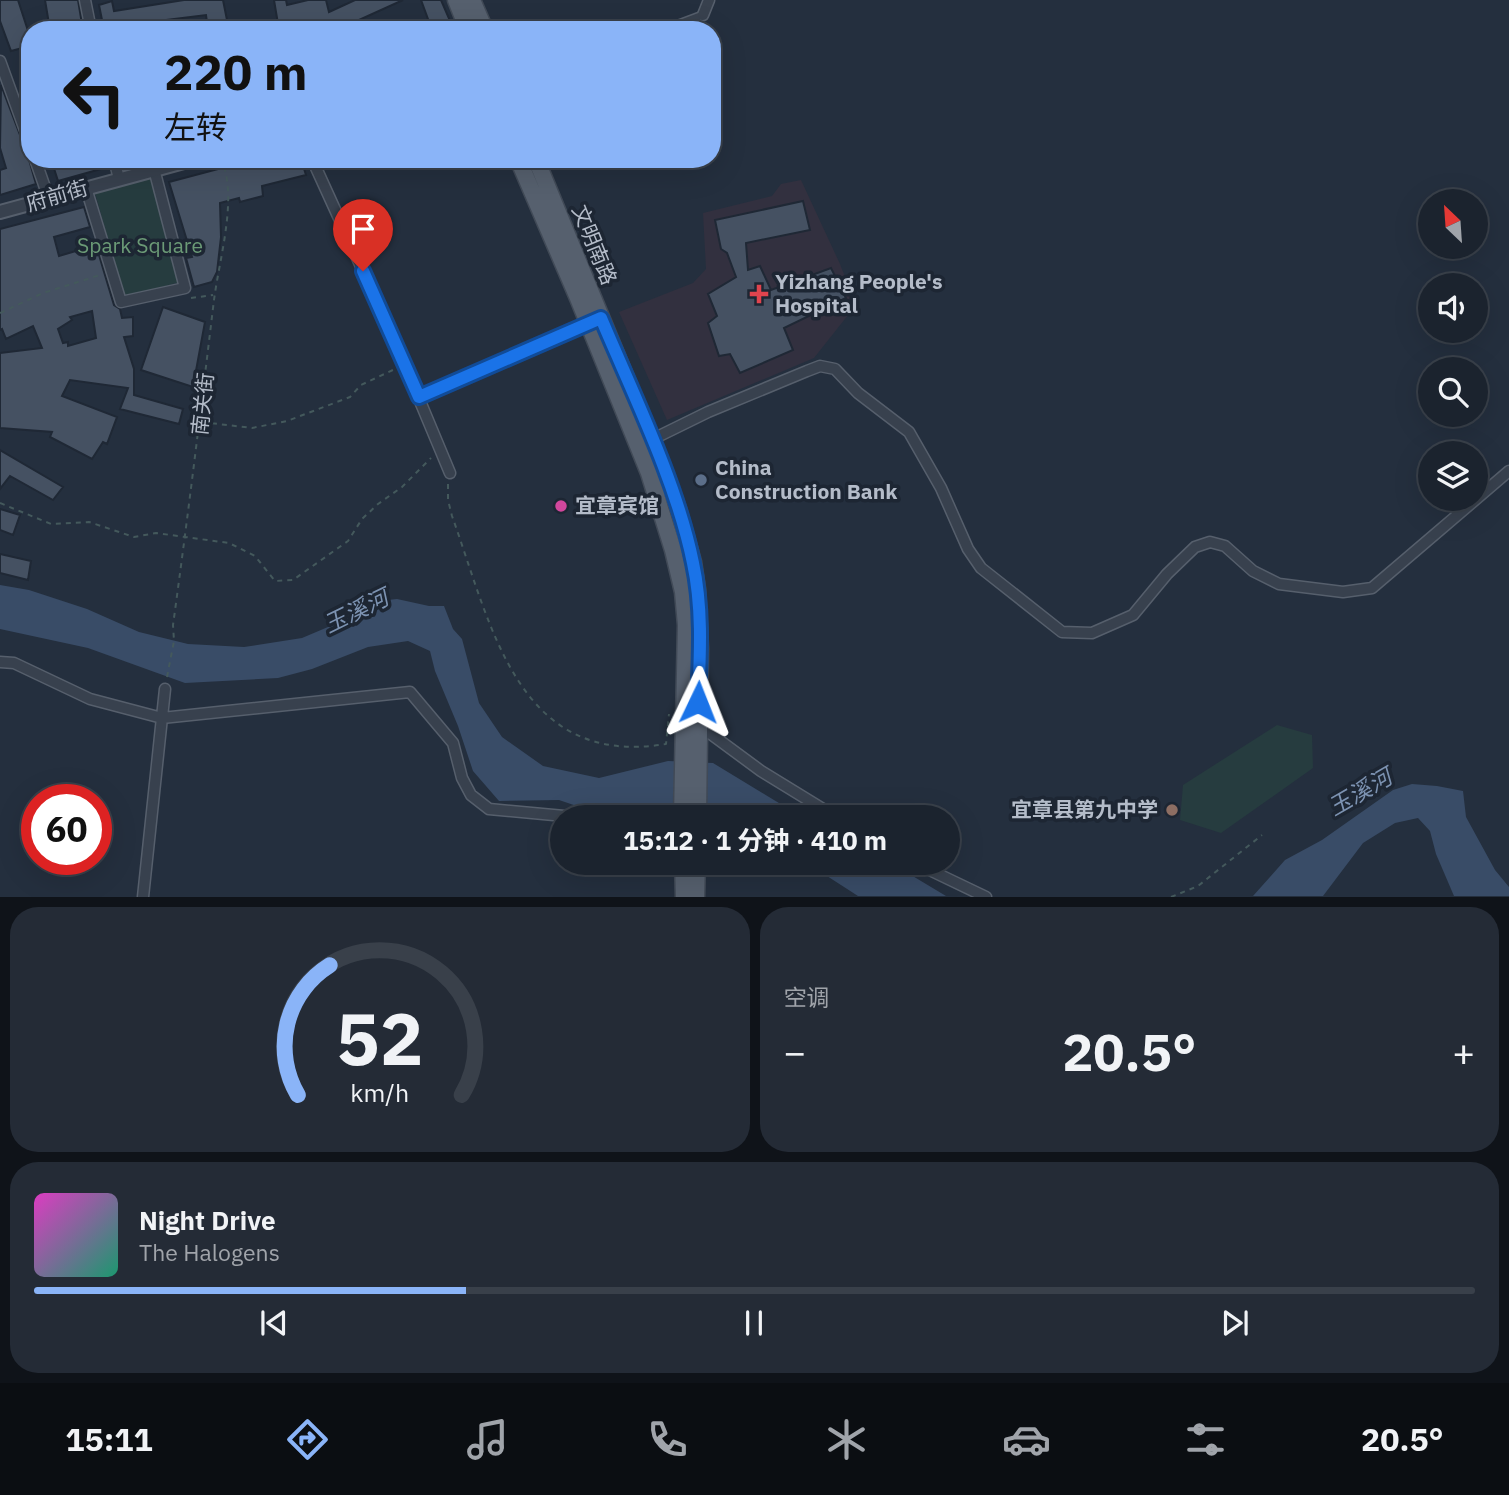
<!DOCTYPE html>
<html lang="zh">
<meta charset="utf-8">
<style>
body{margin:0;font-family:"IBM Plex Sans","Noto Sans SC",sans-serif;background:#242b36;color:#f1f3f6;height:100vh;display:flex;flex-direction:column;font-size:26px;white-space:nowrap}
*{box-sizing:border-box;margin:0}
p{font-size:23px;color:#a0a4aa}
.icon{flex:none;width:38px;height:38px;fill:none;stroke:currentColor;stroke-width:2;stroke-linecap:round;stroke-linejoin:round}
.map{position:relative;height:897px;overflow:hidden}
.panel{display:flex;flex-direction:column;gap:10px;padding:10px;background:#0f1319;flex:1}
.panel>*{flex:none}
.top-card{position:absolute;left:21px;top:21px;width:700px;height:147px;border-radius:28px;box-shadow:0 7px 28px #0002,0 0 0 2px #39404a;background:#8ab4f8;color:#111;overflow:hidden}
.needle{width:46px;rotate:335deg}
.controls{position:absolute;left:1418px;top:189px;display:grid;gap:14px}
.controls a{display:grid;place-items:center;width:70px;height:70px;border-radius:50%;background:#1b232e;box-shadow:0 7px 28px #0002,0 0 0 2px #39404a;font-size:35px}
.speed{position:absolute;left:21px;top:784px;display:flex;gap:14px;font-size:35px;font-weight:700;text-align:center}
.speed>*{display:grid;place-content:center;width:91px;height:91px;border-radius:50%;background:#1b232e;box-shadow:0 7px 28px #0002,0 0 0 2px #39404a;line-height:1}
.speed .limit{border:10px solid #d22;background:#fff;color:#111}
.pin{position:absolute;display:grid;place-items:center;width:60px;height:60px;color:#fff;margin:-72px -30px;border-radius:50% 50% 50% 0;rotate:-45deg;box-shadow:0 0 7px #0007}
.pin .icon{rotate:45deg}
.me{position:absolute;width:77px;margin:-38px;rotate:2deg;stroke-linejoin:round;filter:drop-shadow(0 0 5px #0008)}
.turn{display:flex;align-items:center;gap:24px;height:147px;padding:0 28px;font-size:32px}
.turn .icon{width:91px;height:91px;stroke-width:2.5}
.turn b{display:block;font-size:49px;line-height:60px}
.big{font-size:52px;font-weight:700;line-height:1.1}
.panel .tile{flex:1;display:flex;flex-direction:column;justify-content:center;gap:10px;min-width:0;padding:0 24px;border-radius:28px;background:#242b36}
.panel .dial{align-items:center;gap:0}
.dial svg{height:182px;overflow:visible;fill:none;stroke:#39404a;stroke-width:7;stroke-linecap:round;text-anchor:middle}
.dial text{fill:#f1f3f6;stroke:none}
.song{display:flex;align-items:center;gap:21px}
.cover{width:84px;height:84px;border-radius:10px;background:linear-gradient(135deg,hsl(310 70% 55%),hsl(160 70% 35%))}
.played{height:7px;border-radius:4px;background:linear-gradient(90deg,#8ab4f8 30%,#39404a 30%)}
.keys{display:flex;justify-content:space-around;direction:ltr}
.heat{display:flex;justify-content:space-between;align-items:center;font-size:38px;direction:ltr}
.panel .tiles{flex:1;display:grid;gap:10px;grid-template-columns:1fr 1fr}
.tile:last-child{grid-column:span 2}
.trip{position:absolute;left:550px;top:805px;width:410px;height:70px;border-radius:35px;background:#1b232e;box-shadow:0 7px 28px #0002,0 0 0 2px #39404a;font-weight:700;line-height:70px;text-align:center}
.tabs{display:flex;height:112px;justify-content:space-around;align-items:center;background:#0b0e12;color:#a0a4aa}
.tabs .icon{width:49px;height:49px}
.tabs .selected{color:#8ab4f8}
.tabs b{font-size:32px;color:#f1f3f6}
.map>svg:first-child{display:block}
.medical{fill:#32303f}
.green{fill:#263c3f}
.water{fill:#394c67}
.building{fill:#455162;stroke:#1f2835;stroke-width:2;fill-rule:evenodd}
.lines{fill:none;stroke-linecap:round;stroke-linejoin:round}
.service-casing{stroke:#565f6c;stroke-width:9}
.pedestrian-casing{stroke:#565f6c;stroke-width:10}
.minor-casing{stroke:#565f6c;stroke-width:13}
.tertiary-casing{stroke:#565f6c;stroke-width:16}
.primary-casing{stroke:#414a57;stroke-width:19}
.path{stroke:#44595c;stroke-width:2;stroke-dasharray:5 5;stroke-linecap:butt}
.service{stroke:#38414e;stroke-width:5}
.pedestrian{stroke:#38414e;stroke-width:7}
.minor{stroke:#38414e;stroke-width:10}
.tertiary{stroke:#38414e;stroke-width:12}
.primary{stroke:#56606e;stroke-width:16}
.route-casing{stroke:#114b97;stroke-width:18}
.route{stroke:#1a73e8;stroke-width:12}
.health-dot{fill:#e0444e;stroke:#1d2633;stroke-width:2.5}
.service-dot{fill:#5c6f8a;stroke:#1d2633;stroke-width:2.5}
.hotel-dot{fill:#d1479c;stroke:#1d2633;stroke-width:2.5}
.education-dot{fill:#8d6e63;stroke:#1d2633;stroke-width:2.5}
.labels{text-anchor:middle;stroke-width:7;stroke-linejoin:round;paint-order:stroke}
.street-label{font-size:21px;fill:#b4bcc9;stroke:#1d2633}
.park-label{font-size:21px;fill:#6b9a76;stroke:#1d2633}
.poi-label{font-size:21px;font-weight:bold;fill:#b4bcc9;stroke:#1d2633;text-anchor:start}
.water-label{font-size:23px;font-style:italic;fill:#7c92b1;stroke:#1d2633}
</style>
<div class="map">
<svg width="1509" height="897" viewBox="0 0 1509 897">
<rect width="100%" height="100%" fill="#242f3e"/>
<path class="medical" d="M801,180l39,84 16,41 -42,53 -147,62 -48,-108 74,-29 13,-14 -3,-56 69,-17 9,-12z"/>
<path class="green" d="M204,19l2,11h-78z
M149,174l31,108 -56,15 -30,-108z
M1277,725l35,10 1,33 -92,65 -41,-13 3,-35z"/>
<path class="water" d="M0,585l29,5 58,19 52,23 49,12 56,3 58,-9 52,-22 25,-15 18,-2 32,7h15l9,23 9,10 17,64 23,34 41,29 56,12 69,-17 45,2 89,54h-193l-50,-17 -60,1 -26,-30 -15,-45 -23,-55 -5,-20 -22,-10 -40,6 -56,22 -34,9 -93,5 -97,-35 -88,-19z
M1412,784l25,2 26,5 3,26 29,53 14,17v9h-55l-18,-42 -6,-23 -12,-13 -23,5 -32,20 -40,53h-70l32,-36 37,-20 71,-50z
M801,863h90l55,33h-88l-45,-29z"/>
<path class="building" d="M0,0h18l12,37v9l-19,5 -11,-30z
M45,0h33l5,30h-33z
M184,0h39l6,30h-21l-2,-15 -88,11v4h-14l-5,-25 13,-4 2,10z
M274,0h12l1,5 21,-5h18l3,12 26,-12h48l-66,30h-58z
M421,0h20l13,30h-22z
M1,85l27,71 8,28 -36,11v-25l6,-2 -6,-20z
M51,159h56l1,8 -50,14z
M256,159h45l5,16 -44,11 1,10 -23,6 -1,-4 -19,5 1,34 -4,35 -5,10 -18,5 -8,-29 6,-1 -23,-75z
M803,201l7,29 -64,13 2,27 12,-4 11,24 60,-22 15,30 -62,30 9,22 -53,23 -10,-19 -11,2 -11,-33 9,-7 -9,-22 28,-17 -9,-24 -6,-4 -6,-29z
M84,207l6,20 -36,10 5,19 37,-11 18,60 6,4 2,9 11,-1v19l-9,1 10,32v26l49,14 -4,15 -59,-15 8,-21 -58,-8 -8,16 55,21 -10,27 -4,-2 -11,17 -42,-22 2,-5 -52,-4v-75l42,-5 -9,-22 -27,13 -4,-10 -2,1v-101zM92,311l4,27 -28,8v-4l-5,1 -5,-14 14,-9 -2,-3z
M163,307l42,15 -12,65 -52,-17z
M0,450l63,37 -10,13 -43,-24 -10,13z
M0,509l20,6 -7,20 -13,-5z
M0,554l31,7 -3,19 -28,-7z"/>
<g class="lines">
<defs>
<path id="service" d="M419,397l166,-73"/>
<path id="pedestrian" d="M663,30l40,-15"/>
<path id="minor" d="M85,0l6,30
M703,15l6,-15
M0,61l30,83
M35,159l14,40
M114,159l5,20
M312,159l82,180 56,134
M86,188l35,114 64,-14 -31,-119
M651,440l57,-28 99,-41 13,-5 15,3 23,24 51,39 32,56 27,61 13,19 81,64 30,1 41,-18 34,-41 28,-27 15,-5 15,4 28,25 26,13 64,8 29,-4 137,-117
M0,662l14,1 76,36 72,19 248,-26 43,51 9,35 9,17 18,14 86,8
M700,726l61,45 75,46
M915,863l71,34
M143,897l22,-208"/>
<path id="tertiary" d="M0,212l195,-53"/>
<path id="primary" d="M456,0l12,30
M472,0l13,30
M518,159l60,139 71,175 24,77 10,42 3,33 -4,192
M536,159l125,304 17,46 15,53 4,27 3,60 -2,168
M683,863l1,34
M696,897l1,-34"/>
</defs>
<use href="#service" class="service-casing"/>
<use href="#pedestrian" class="pedestrian-casing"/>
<use href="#minor" class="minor-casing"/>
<use href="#tertiary" class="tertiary-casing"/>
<use href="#primary" class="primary-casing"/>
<path class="path" d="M204,166l30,-7
M191,298l22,-3
M0,313l43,-20 57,-18
M202,422l50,6 35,-7 63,-24 11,-12 34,-16
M448,484v16l4,16c39,108 65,253 214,228l3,-30
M0,503l51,21 38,-2 45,15 22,-4 73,10 26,13 20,25 18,-1 55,-39 14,-22 16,-15 24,-17 29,-29
M167,677l7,-36 -1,-16c15,-109 28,-217 41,-325 5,-39 22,-96 10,-133
M1171,897l27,-11 64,-51"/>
<use href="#service" class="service"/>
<use href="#pedestrian" class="pedestrian"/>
<use href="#minor" class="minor"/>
<use href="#tertiary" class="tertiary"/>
<use href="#primary" class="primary"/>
</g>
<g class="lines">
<defs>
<path id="route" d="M363,271l56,126 182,-79c32,76 76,165 92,245 10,46 7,94 5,139"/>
</defs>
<use href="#route" class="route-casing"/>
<use href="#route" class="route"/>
</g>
<path class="health-dot" d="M755.5 283.5h7v7h7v7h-7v7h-7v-7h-7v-7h7z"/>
<circle class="service-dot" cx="701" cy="480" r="7"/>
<circle class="hotel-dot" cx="561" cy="506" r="7"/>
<circle class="education-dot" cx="1172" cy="810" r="7"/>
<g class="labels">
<g class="street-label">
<text transform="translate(57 196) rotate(-16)" y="7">府前街</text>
<text transform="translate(594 245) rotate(68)" y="7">文明南路</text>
<text transform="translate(203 404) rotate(-84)" y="7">南关街</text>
</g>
<g class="park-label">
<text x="140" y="253">Spark Square</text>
</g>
<g class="poi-label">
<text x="775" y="289">Yizhang People's<tspan x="775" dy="24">Hospital</tspan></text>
<text x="715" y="475">China<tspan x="715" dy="24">Construction Bank</tspan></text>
<text x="575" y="513">宜章宾馆</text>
<text x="1158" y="817" text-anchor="end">宜章县第九中学</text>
</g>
<g class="water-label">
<text transform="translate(356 611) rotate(-26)" y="8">玉溪河</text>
<text transform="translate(1360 792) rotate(-30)" y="8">玉溪河</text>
</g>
</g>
</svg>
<div class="controls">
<a><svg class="needle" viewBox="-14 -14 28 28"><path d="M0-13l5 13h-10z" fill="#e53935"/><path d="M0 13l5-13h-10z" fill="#a0a4aa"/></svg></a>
<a><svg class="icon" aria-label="sound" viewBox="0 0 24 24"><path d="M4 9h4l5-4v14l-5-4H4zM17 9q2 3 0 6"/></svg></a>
<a><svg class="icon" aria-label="search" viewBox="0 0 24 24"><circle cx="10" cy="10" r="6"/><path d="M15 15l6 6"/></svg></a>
<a><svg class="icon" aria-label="layers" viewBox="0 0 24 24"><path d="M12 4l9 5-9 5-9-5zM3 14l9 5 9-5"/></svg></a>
</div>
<div class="speed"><div class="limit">60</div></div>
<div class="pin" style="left:363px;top:271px;background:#d93025"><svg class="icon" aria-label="arrive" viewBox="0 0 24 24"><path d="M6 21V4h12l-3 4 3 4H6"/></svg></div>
<svg class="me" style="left:698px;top:702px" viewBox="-20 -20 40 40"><path d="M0-17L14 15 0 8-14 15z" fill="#1a73e8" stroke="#fff" stroke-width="4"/></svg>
<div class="trip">15:12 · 1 分钟 · 410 m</div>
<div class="top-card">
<div class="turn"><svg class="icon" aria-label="left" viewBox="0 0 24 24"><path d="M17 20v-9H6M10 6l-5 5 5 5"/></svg><div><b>220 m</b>左转</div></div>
</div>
</div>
<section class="panel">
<div class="tiles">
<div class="tile dial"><svg viewBox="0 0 100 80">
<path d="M14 69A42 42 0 1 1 86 69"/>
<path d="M14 69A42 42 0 0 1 28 12" stroke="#8ab4f8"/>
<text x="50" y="56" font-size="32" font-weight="700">52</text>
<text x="50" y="72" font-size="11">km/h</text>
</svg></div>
<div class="tile"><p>空调</p>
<div class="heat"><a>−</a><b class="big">20.5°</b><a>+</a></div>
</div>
<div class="tile">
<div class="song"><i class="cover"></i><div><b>Night Drive</b><p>The Halogens</p></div></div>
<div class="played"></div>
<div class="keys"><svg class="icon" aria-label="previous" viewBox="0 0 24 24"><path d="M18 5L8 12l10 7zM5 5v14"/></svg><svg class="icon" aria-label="pause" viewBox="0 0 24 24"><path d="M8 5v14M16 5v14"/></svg><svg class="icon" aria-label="next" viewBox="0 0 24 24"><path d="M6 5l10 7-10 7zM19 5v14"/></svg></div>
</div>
</div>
</section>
<nav class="tabs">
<b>15:11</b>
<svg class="icon selected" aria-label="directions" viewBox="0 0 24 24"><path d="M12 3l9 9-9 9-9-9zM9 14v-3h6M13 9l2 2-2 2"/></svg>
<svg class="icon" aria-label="music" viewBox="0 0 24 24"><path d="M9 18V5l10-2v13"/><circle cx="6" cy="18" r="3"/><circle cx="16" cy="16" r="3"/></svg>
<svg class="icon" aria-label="phone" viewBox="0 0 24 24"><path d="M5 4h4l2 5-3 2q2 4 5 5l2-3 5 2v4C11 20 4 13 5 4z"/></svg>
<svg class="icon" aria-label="climate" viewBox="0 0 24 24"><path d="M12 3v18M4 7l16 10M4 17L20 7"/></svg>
<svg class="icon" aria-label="car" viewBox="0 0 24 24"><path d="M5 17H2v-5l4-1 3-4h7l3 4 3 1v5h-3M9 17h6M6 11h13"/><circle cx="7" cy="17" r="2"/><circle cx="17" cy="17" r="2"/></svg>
<svg class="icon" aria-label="filters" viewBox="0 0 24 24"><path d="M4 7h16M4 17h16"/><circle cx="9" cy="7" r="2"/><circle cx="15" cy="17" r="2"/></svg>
<b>20.5°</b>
</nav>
